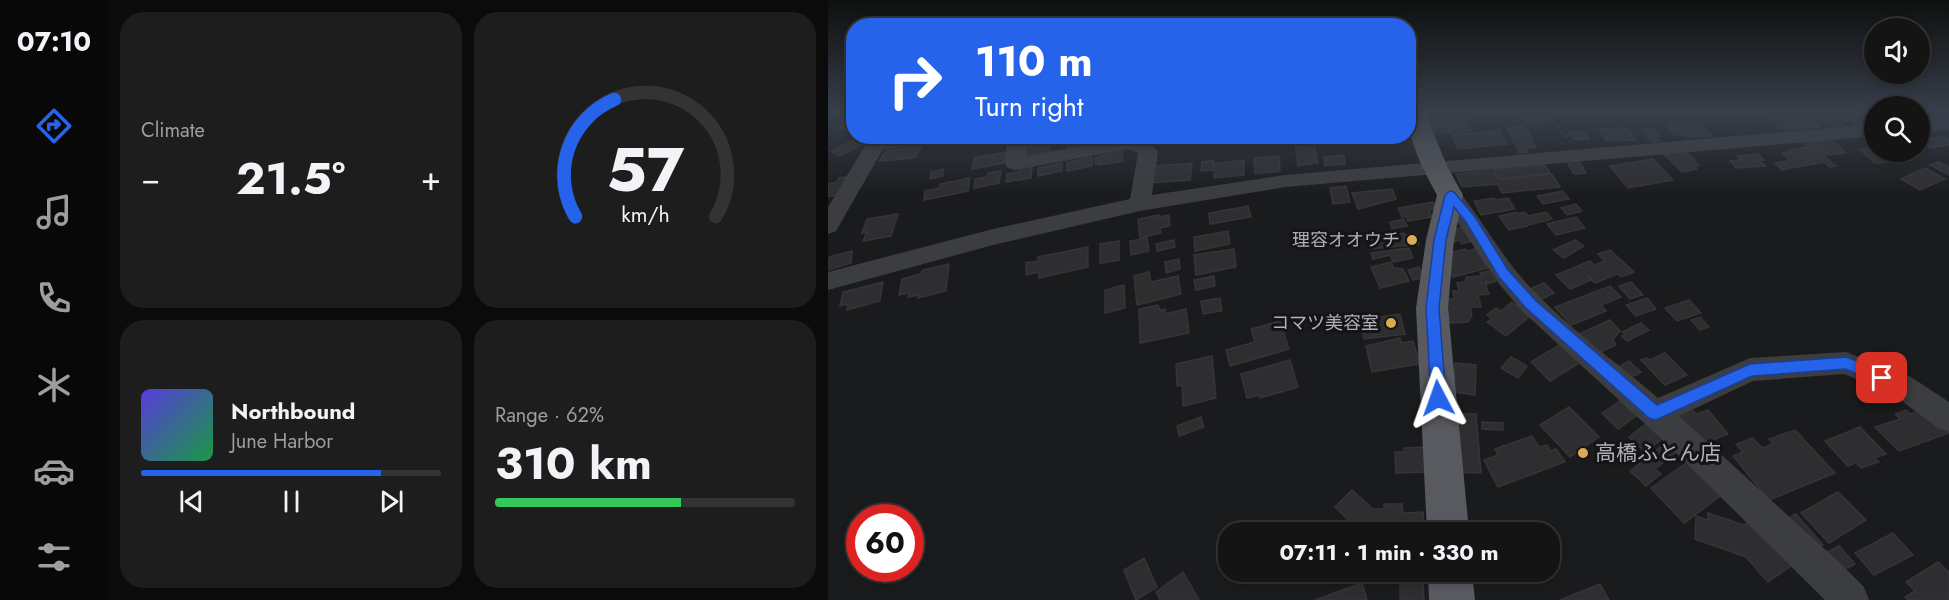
<!DOCTYPE html>
<meta charset="utf-8">
<style>
body{margin:0;font-family:Jost,"Noto Sans JP",sans-serif;background:#1d1d1e;color:#f1f3f6;height:100vh;display:flex;flex-direction:column;font-size:22px;white-space:nowrap}
*{box-sizing:border-box;margin:0}
p{font-size:20px;color:#9d9ea0}
.icon{flex:none;width:33px;height:33px;fill:none;stroke:currentColor;stroke-width:2;stroke-linecap:round;stroke-linejoin:round}
.map{position:relative;flex:1;overflow:hidden}
.panel{display:flex;flex-direction:column;gap:12px;padding:12px;background:#0b0b0c;width:720px}
.panel>*{flex:none}
.top-card{position:absolute;left:18px;top:18px;width:570px;height:126px;border-radius:24px;box-shadow:0 3px 9px #0003,0 0 0 2px #333334;background:#2563eb;color:#fff;overflow:hidden}
.tools{position:absolute;left:1036px;top:18px;display:grid;gap:12px}
.tools a{display:grid;place-items:center;width:66px;height:66px;border-radius:50%;background:#141415;box-shadow:0 3px 9px #0003,0 0 0 2px #333334;font-size:30px}
.speed{position:absolute;left:18px;top:504px;display:flex;gap:12px;font-size:30px;font-weight:700;text-align:center}
.speed>*{display:grid;place-content:center;width:78px;height:78px;border-radius:50%;background:#141415;box-shadow:0 3px 9px #0003,0 0 0 2px #333334;line-height:1}
.speed .limit{border:9px solid #d22;background:#fff;color:#111}
.pin{position:absolute;display:grid;place-items:center;width:51px;height:51px;color:#fff;margin:-26px;border-radius:12px;box-shadow:0 3px 9px #0006}
.me{position:absolute;width:66px;margin:-33px;rotate:356deg;stroke-linejoin:round;filter:drop-shadow(0 0 4px #0008)}
.turn{display:flex;align-items:center;gap:21px;height:126px;padding:0 30px;font-size:27px}
.turn .icon{width:78px;height:78px;stroke-width:2.5}
.turn b{display:block;font-size:42px;line-height:51px}
.big{font-size:45px;font-weight:700;line-height:1.1}
.panel .tile{flex:1;display:flex;flex-direction:column;justify-content:center;gap:9px;min-width:0;padding:0 21px;border-radius:24px;background:#1d1d1e}
.panel .dial{align-items:center;gap:0}
.dial svg{height:156px;overflow:visible;fill:none;stroke:#333334;stroke-width:7;stroke-linecap:round;text-anchor:middle}
.dial text{fill:#f1f3f6;stroke:none}
.song{display:flex;align-items:center;gap:18px}
.cover{width:72px;height:72px;border-radius:9px;background:linear-gradient(135deg,hsl(250 70% 55%),hsl(140 70% 35%))}
.played{height:6px;border-radius:3px;background:linear-gradient(90deg,#2563eb 80%,#333334 80%)}
.keys{display:flex;justify-content:space-around;direction:ltr}
.heat{display:flex;justify-content:space-between;align-items:center;font-size:33px;direction:ltr}
.charge{height:9px;border-radius:4px;background:linear-gradient(90deg,#34c759 62%,#333334 0)}
.panel .tiles{flex:1;display:grid;gap:12px;grid-template-columns:repeat(2,1fr)}
.trip{position:absolute;left:390px;top:522px;width:342px;height:60px;border-radius:24px;background:#141415;box-shadow:0 3px 9px #0003,0 0 0 2px #333334;font-weight:700;line-height:60px;text-align:center}
main{display:flex;flex:1;min-height:0}
.tab-bar{display:flex;flex-direction:column;width:108px;justify-content:space-around;align-items:center;background:#080808;color:#9d9ea0}
.tab-bar .icon{width:42px;height:42px}
.tab-bar .current{color:#2563eb}
.tab-bar b{font-size:27px;color:#f1f3f6}
.map>svg:first-child{display:block}
.building{fill:#2e2e30;stroke:#353538;stroke-width:1.5}
.lines{fill:none;stroke-linecap:round;stroke-linejoin:round}
.path{stroke:#424448;stroke-width:2;stroke-dasharray:2 4;stroke-linecap:butt}
.minor{fill:#3c3d41;fill-rule:evenodd}
.major{fill:#585a60;fill-rule:evenodd}
.route{fill:#2563eb;stroke:#184099;stroke-width:1.5}
.poi-dot{fill:#ddab51;stroke:#151517;stroke-width:2}
.labels{text-anchor:middle;stroke-width:6;stroke-linejoin:round;paint-order:stroke}
.poi-label{font-size:18px;fill:#afb2ba;stroke:#151517;text-anchor:end}
.near-poi-label{font-size:21px;fill:#afb2ba;stroke:#151517;text-anchor:start}
</style>
<main>
<nav class="tab-bar">
<b>07:10</b>
<svg class="icon current" aria-label="directions" viewBox="0 0 24 24"><path d="M12 3l9 9-9 9-9-9zM9 14v-3h6M13 9l2 2-2 2"/></svg>
<svg class="icon" aria-label="music" viewBox="0 0 24 24"><path d="M9 18V5l10-2v13"/><circle cx="6" cy="18" r="3"/><circle cx="16" cy="16" r="3"/></svg>
<svg class="icon" aria-label="phone" viewBox="0 0 24 24"><path d="M5 4h4l2 5-3 2q2 4 5 5l2-3 5 2v4C11 20 4 13 5 4z"/></svg>
<svg class="icon" aria-label="climate" viewBox="0 0 24 24"><path d="M12 3v18M4 7l16 10M4 17L20 7"/></svg>
<svg class="icon" aria-label="car" viewBox="0 0 24 24"><path d="M5 17H2v-5l4-1 3-4h7l3 4 3 1v5h-3M9 17h6M6 11h13"/><circle cx="7" cy="17" r="2"/><circle cx="17" cy="17" r="2"/></svg>
<svg class="icon" aria-label="filters" viewBox="0 0 24 24"><path d="M4 7h16M4 17h16"/><circle cx="9" cy="7" r="2"/><circle cx="15" cy="17" r="2"/></svg>
</nav>
<section class="panel">
<div class="tiles">
<div class="tile"><p>Climate</p>
<div class="heat"><a>−</a><b class="big">21.5°</b><a>+</a></div>
</div>
<div class="tile dial"><svg viewBox="0 0 100 80">
<path d="M14 69A42 42 0 1 1 86 69"/>
<path d="M14 69A42 42 0 0 1 34 9" stroke="#2563eb"/>
<text x="50" y="56" font-size="32" font-weight="700">57</text>
<text x="50" y="72" font-size="11">km/h</text>
</svg></div>
<div class="tile">
<div class="song"><i class="cover"></i><div><b>Northbound</b><p>June Harbor</p></div></div>
<div class="played"></div>
<div class="keys"><svg class="icon" aria-label="previous" viewBox="0 0 24 24"><path d="M18 5L8 12l10 7zM5 5v14"/></svg><svg class="icon" aria-label="pause" viewBox="0 0 24 24"><path d="M8 5v14M16 5v14"/></svg><svg class="icon" aria-label="next" viewBox="0 0 24 24"><path d="M6 5l10 7-10 7zM19 5v14"/></svg></div>
</div>
<div class="tile"><p>Range · 62%</p><b class="big">310 km</b><div class="charge"></div></div>
</div>
</section>
<div class="map">
<svg width="1121" height="600" viewBox="0 0 1121 600">
<rect width="100%" height="100%" fill="#1a1b1c"/>
<path class="building" d="M594,112h37l2,4 -35,5z
M700,112h15l2,3h-3l5,7 -20,2 -7,-10z
M955,112h10l11,9 9,-1 8,7 -36,3 -14,-9 3,-1 -4,-4 17,-2z
M1025,112l15,11 -13,2 -7,-5 -4,1 -9,-6z
M26,118v11l-18,1 6,-10z
M637,119l6,11 -39,4 -4,-12z
M1008,119l7,6 -15,1 -6,-6z
M872,122l12,14 -25,1 -2,-3 -10,1 -7,-9h5l-2,-2z
M697,126l11,21 -10,1 2,4 -9,1 -12,-25z
M800,128l7,12 -29,1 -7,-12z
M814,129h13l6,7 -5,1 3,4 -8,1z
M672,130l7,14 -49,5 -6,-14z
M756,131l5,8 -15,1 -5,-8z
M34,136h13l-3,4 -33,16 -8,-5z
M198,136h30l-31,6z
M257,136l1,10 -19,3v-12z
M1092,136l9,3 15,-2 5,3v5l-20,3 -9,-6z
M979,139l12,11h-2l19,16 -6,1 -6,-5 -42,8 -7,-7 15,-2 -8,-8 9,-1 -3,-2 21,-3 -8,-7z
M1003,139l15,14 -20,2 -15,-15z
M223,142l-1,11 -26,4 1,-10z
M486,144l4,19 -20,3 -3,-20z
M93,147l-6,11 -36,3 8,-11z
M294,147l1,14 -24,4v-2l-4,1v-6l13,-4 -1,-4z
M1047,148v4h14l12,9 -26,2 -16,-14z
M851,151h7l9,9h-2l6,5 -4,1 2,3 -15,3 -18,-18z
M177,152l-1,11 -32,6 2,-11z
M1065,152h24l3,2 -22,2z
M930,154l6,6h-4l5,6 -29,2 -6,-7 12,-1 -5,-4z
M516,155l1,9 -20,2 -1,-9z
M451,156l1,15 -25,3 -1,-16z
M264,157v9l-25,5v-9z
M825,159l20,21 -45,8 -18,-22z
M386,160v10l-13,1 1,-9z
M416,160v15l-30,3v-14z
M751,161l7,12 -12,1 -7,-12z
M1111,162l10,5v8l-19,-10z
M234,163v8l-24,5v-8z
M364,163l-2,17 -40,3 4,-17z
M204,165l-1,13 -25,4 1,-8 12,-2 1,-5z
M717,165l5,8 -51,6 -5,-9z
M1097,168l20,11 -25,11 -19,-11z
M115,169v7l-13,3 1,-7z
M665,170l5,10 54,-6 8,13 -58,6 -4,-9 -36,3 -6,-13z
M173,171l-2,12 -25,5 1,-9 12,-2 1,-4z
M25,176l-15,19 -10,2v-13l9,-2 2,-4z
M142,178l-2,13 -44,9 1,-9 15,-3v-4z
M518,186l4,16 -17,2 -3,-16z
M564,189l4,10 -38,10 -6,-16z
M735,191l6,8 -26,5 -6,-8z
M666,198l1,2 13,-2 7,11 -34,6 -7,-14z
M605,202l3,7 -7,1 3,7 -24,4 -2,-5 -4,1 -4,-9z
M748,204l6,7 -15,4 -6,-7z
M420,206l3,11 -41,7 -1,-11z
M689,212l10,14 -18,4 -10,-14z
M697,212l3,4 18,-4 6,7 -23,6 -9,-12z
M70,214l-7,22 -28,5 4,-9 -5,1 5,-14z
M331,215v2l10,-2 1,11 -10,2 1,5 -21,5 -2,-19z
M748,217l9,11 -29,7 -9,-11z
M576,219l3,7 -15,3 -2,-7z
M635,227l10,14 -11,3 -3,-4 -5,2 2,-13z
M400,231l2,13 -35,7 -1,-14z
M576,233l1,2 11,-1 3,10 -49,5 -3,-11z
M319,238l2,13 -18,4 -1,-14z
M346,240l1,7 -18,4 -1,-7z
M747,240l9,6 -20,12 -11,-8z
M291,241v19l-19,3v-19z
M260,247v20l-49,11v-6l-13,3v-12l12,-2v-4z
M581,248l4,10 -20,4 -3,-7 -17,4 -2,-6z
M406,249l2,18 -40,8 -2,-20z
M637,249l2,2 8,-2 13,19 -35,9 -4,-8 4,-17z
M782,250l24,22 -13,5 -4,-3 -22,9 -8,-8 4,5 -21,9 -14,-14 34,-14 4,4 11,-4 -7,-7z
M24,251l-1,12 -23,7 1,-13z
M351,259l1,10 -14,4 -1,-11z
M563,262l3,6 9,1 6,12 -29,7 -9,-21z
M121,264l-3,27 -28,7v-3l-10,2 1,-4 -10,2 3,-16 18,-5 3,-4z
M591,267l5,10 -11,3 -5,-10z
M661,271l7,10 -9,3 -7,-11z
M321,272l2,10 27,-6 3,18 -44,11 -3,-29z
M386,276l1,10 -19,4 -2,-10z
M652,276l2,6h3l4,12 -11,1 3,12h-11l2,8 -4,7 -18,1 -4,-24h8l-1,-8h6l-2,-8 8,-1 1,-5z
M55,282l-3,19 -33,9 1,-6 -8,2 3,-14z
M803,282l12,13 -13,4 -11,-13z
M716,283l10,10 -17,8 -10,-11z
M296,285l1,23 -20,5v-23z
M782,286l11,11 -20,8 5,6 -35,14 -16,-18z
M392,298l2,13 -19,3 -2,-13z
M819,298l9,11 -20,7 -10,-11z
M861,300l12,13 -24,8 -12,-13z
M684,302l19,13 -25,21 -19,-14 5,-4 -5,-3 9,-7 5,3z
M330,305l2,5 5,-1v5l21,-5 3,24 -49,10 -1,-34z
M572,314l5,20 -41,5 -4,-19z
M872,317l9,10 -9,3 -9,-10z
M782,320l10,11 -7,8 3,6 -20,9 -17,-20z
M452,321l9,28 -59,17 -4,-16 29,-8 -4,-13z
M813,323l8,7 -22,11 -5,-5 3,-2 -3,-2z
M572,338l2,5 11,-2 7,23 -48,8 -6,-26z
M735,343l20,18 -33,20 -19,-19z
M837,353l22,22 -22,10 -24,-25 6,-2 3,2z
M384,356l4,42 -33,8 -1,-21 -5,1 -1,-22z
M683,357l16,9 -9,12 -17,-10z
M462,360l8,27 -38,11v-3l-13,3 -6,-24z
M801,361l12,11 -13,7 -11,-11z
M627,363l21,2 -1,30 -21,-3z
M792,401l16,15 -18,13 -16,-16z
M741,407l30,30 -29,20 -30,-32z
M862,407l6,7 12,-4 20,24 -29,11 -26,-31z
M1098,409l23,24 -50,18 -24,-24 25,-8 -5,-5 11,-4 4,4z
M623,413l25,1 5,59 -28,-1z
M373,417l3,10 -25,9 -2,-10z
M654,422l21,1v7l-21,-1z
M819,423l16,15 -18,14 -16,-15z
M1032,427l26,27 -11,4 4,4 -18,6 -5,-5 -8,3 -23,-25z
M967,430l40,43 -66,27 -36,-44 10,-4 -7,-8 17,-6 9,10 11,-4 -4,-5z
M704,436l7,11 8,-2 4,6 5,-2 9,13 -67,25 -14,-27 14,-5 -3,-6z
M837,443l11,9 -21,17 6,5 -15,12 -16,-15z
M598,447l2,25 -32,1 -1,-21h9v-4z
M861,461l34,33 -39,29 -33,-35z
M524,490l21,19h11v-5h18l1,9 20,-1 1,20h-50v-3l-7,-7 -8,8 -24,-23z
M1010,492l28,28 -37,23 -28,-30z
M880,513l36,12 12,-8 42,44 -30,21 -22,-25 -51,-18 1,-23 12,4z
M968,514l27,31 -12,6 -27,-31z
M1065,533l20,22 -39,20 -19,-22z
M1011,546l16,18 -14,7 -16,-18z
M316,558l13,29 -21,13 -12,-30z
M1110,562l11,10v28h-41l-3,-3 10,-6 -9,-9z
M355,572l16,28h-39l-4,-8z
M534,583l5,17h-52z
M572,584h23l1,16h-24z
M772,584l9,16h-49z"/>
<g class="lines">
<path class="path" d="M719,112l24,31"/>
<path class="minor" d="M1121,118v12l-29,2v-12z
M1047,124v12l-590,51 -145,24 -147,34 -165,45v-18l165,-43 137,-30 8,-46 -10,-4 -113,21 -7,-2 -3,-4 2,-28h20l-1,20 102,-19 19,4 11,10 -6,44 133,-20z
M43,136h87l-2,4 -7,2 -66,7 -47,82 -8,3v-27z
M622,188l8,2c25,31 44,67 71,96 39,42 86,75 129,112l92,-40 96,-6 65,25 38,25v30l-11,-4 -47,-35 -47,-19 -91,7 -74,35 161,147 24,24 5,13h-44l-157,-155 -146,-134 -22,-26 -61,-90 3,-5z"/>
<path class="major" d="M580,112h17l22,54 16,29 -9,45 -6,68 21,224h-42l-11,-224 10,-68 11,-45c-14,-26 -29,-53 -29,-83z
M600,572h44l3,28h-46z"/>
</g>
<linearGradient id="sky" x2="0" y2="1"><stop stop-color="#0e0f0f"/><stop offset="0.57" stop-color="#383f4b"/><stop offset="1" stop-color="#383f4b" stop-opacity="0"/></linearGradient>
<rect width="1121" height="196" fill="url(#sky)"/>
<path class="route" d="M622,191l4,1 21,25 33,53 28,31 121,104 93,-41 96,-7 42,16 2,5 -2,4 -6,2 -37,-15 -93,7 -92,42 -5,2 -6,-2 -123,-110 -27,-31 -33,-55 -12,-15 -8,33 -7,68 7,90 -2,5 -6,2 -5,-2 -2,-5 -5,-90 8,-68 11,-45z"/>
<g class="poi-dot">
<circle cx="584" cy="240" r="6"/>
<circle cx="563" cy="323" r="6"/>
<circle cx="755" cy="453" r="6"/>
</g>
<g class="labels">
<g class="poi-label">
<text x="572" y="246">理容オオウチ</text>
<text x="551" y="329">コマツ美容室</text>
</g>
<g class="near-poi-label">
<text x="767" y="460">高橋ふとん店</text>
</g>
</g>
</svg>
<div class="tools">
<a><svg class="icon" aria-label="sound" viewBox="0 0 24 24"><path d="M4 9h4l5-4v14l-5-4H4zM17 9q2 3 0 6"/></svg></a>
<a><svg class="icon" aria-label="search" viewBox="0 0 24 24"><circle cx="10" cy="10" r="6"/><path d="M15 15l6 6"/></svg></a>
</div>
<div class="speed"><div class="limit">60</div></div>
<div class="pin" style="left:1054px;top:378px;background:#d93025"><svg class="icon" aria-label="arrive" viewBox="0 0 24 24"><path d="M6 21V4h12l-3 4 3 4H6"/></svg></div>
<svg class="me" style="left:610px;top:398px" viewBox="-20 -20 40 40"><path d="M0-17L14 15 0 8-14 15z" fill="#2563eb" stroke="#fff" stroke-width="4"/></svg>
<div class="trip">07:11 · 1 min · 330 m</div>
<div class="top-card">
<div class="turn"><svg class="icon" aria-label="right" viewBox="0 0 24 24"><path d="M7 20v-9h11M14 6l5 5-5 5"/></svg><div><b>110 m</b>Turn right</div></div>
</div>
</div>
</main>
